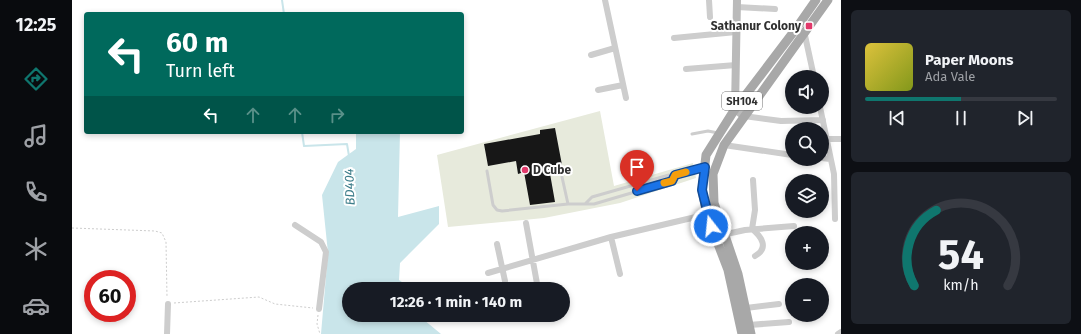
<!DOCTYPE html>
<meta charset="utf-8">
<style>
body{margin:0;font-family:"Fira Sans",sans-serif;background:#20242c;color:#f1f3f6;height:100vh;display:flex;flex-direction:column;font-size:15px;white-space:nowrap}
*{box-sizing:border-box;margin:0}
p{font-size:13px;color:#9ea1a6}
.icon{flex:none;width:22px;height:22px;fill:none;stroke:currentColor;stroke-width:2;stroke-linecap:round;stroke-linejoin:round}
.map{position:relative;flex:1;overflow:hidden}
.side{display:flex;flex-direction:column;gap:10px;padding:10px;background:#0d0f14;width:240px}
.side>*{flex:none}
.guide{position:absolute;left:12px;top:12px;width:380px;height:122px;border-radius:4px;box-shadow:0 2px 6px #0003;background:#00695c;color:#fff;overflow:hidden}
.controls{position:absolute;left:713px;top:70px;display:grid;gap:8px}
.controls a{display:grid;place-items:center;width:44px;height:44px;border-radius:50%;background:#171b24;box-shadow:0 2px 6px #0003;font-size:20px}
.speed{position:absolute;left:12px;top:270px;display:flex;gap:8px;font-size:20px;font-weight:700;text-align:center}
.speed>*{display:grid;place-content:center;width:52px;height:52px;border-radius:50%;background:#171b24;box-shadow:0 2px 6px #0003;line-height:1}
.speed .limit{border:6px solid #d22;background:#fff;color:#111}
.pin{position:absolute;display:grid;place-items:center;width:34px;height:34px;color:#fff;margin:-41px -17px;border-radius:50% 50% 50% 0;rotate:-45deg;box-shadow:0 0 4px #0007}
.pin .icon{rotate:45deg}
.me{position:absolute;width:44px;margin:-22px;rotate:344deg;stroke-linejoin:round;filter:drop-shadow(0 0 3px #0008)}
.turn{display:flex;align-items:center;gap:14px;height:84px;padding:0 16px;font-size:18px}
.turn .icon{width:52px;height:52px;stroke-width:2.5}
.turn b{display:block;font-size:28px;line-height:34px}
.lanes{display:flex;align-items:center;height:38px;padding:0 16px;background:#0003;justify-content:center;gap:20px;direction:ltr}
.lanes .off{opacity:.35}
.side .tile{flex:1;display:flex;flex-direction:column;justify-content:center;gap:6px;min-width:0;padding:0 14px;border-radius:6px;background:#20242c}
.side .dial{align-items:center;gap:0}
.dial svg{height:104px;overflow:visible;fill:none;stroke:#363941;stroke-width:7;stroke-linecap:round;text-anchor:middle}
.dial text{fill:#f1f3f6;stroke:none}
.song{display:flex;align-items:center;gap:12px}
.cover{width:48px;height:48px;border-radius:6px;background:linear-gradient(135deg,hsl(50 70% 55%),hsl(70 70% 35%))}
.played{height:4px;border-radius:2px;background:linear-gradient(90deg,#0f766e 50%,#363941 50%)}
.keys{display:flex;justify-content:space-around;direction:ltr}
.trip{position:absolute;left:270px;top:282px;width:228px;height:40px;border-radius:20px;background:#171b24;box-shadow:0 2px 6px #0003;font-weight:700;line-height:40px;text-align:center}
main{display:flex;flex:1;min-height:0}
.tab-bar{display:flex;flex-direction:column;width:72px;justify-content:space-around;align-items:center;background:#090b0e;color:#9ea1a6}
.tab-bar .icon{width:28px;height:28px}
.tab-bar .selected{color:#0f766e}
.tab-bar b{font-size:18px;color:#f1f3f6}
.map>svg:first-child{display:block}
.green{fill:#e7eadc}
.water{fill:#c9e5ea}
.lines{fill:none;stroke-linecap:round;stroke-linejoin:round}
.stream{stroke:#c9e5ea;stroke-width:2}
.building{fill:#171717}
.path{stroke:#cdcdcd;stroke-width:1;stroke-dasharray:2 2;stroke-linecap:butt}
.lane{stroke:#cdcdcd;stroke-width:3}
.street{stroke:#cdcdcd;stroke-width:6}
.secondary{stroke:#bababa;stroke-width:8}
.primary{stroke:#a8a8a8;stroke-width:9}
.route-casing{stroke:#114b97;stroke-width:10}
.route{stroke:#1a73e8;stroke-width:7}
.slow{stroke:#f59e0b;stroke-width:7}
.poi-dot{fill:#e1396b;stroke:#fff;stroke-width:1.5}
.labels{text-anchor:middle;stroke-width:4;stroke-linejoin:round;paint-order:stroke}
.shield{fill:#fff;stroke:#6e6e6e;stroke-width:1}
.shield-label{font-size:11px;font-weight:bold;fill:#303030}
.poi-label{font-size:12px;font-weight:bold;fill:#303030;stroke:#fff;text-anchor:end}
.water-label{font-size:13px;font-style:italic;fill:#3e7e8b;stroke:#fff}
</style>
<main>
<nav class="tab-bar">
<b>12:25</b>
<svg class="icon selected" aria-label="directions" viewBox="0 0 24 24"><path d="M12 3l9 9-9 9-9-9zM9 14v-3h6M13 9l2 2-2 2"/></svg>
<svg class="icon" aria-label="music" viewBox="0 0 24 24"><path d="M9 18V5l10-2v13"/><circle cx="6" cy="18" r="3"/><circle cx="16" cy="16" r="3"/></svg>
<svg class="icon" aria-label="phone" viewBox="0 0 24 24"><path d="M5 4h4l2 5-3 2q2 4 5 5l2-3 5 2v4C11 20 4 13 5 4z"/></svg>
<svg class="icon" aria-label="climate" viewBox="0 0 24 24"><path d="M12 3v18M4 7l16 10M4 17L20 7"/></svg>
<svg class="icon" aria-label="car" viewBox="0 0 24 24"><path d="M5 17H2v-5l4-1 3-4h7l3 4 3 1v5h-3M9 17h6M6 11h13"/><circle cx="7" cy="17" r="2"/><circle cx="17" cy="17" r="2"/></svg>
</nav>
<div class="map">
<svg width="769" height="334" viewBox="0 0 769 334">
<rect width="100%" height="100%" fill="#fff"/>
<path class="green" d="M528,111l14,75 79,-23 3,15 -76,25 -76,15 -96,9 -11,-72z"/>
<path class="water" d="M284,132h44l-2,85 41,-11v18l-39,39 -1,17 13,9h-63v26h69l23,19h-120l7,-81 -6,-58 16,-33 18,-13z"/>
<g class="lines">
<path class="stream" d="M210,0l2,14
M230,132l2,14 43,-2 2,12"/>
</g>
<path class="building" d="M483,128l7,37 -13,3 6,34 -25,3 -6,-33 -6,2 -2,-13 -28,5 -4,-22 56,-10v-4z"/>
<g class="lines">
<path class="path" d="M0,228l83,3 7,2 4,9 1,55
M102,303l85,-6 16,7 38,4
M246,315l-1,9 3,10"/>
<path class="lane" d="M620,134l16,-3 10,2
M415,171l6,34 4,5 5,1 66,-7h26l78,-23 3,-6
M490,177l6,27
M514,203l6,-6 77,-22h6l29,-7"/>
<path class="street" d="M533,0l21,98
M637,0l1,17
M665,7l38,2
M732,31l10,46
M602,38l62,-6
M519,55l24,-7
M614,69l50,-4
M526,90l25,-5
M748,107l14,67 1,45
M672,116l37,5 42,-1
M755,139h14
M652,145l68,10
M750,158l8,1
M454,223l12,66
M223,225l26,17 5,10 -7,57
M680,229l3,-19 -2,-30
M680,229c10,8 17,19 3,27
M650,235l23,-5 49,-4
M539,237l9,37
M425,244l8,37
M416,273l123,-36 106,-25
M674,308l33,-4
M677,325l40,-3
M95,334l1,-30
M766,334l3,-2"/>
<path class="secondary" d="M665,0l-2,109 9,7"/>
<path class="primary" d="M670,334l-14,-64 -21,-55 -5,-25 4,-35 29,-46 60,-79 21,-30
M679,334l-13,-60 -24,-71 -1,-29 11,-29 104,-145"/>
</g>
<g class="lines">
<defs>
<path id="route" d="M565,191l35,-10 3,-6 30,-8 -3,23 9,36"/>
</defs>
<use href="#route" class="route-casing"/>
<use href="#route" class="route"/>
<path class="slow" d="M592,183l8,-2 3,-6 11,-3"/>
</g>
<g class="poi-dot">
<rect x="733" y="22" width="8" height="8" rx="2"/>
<circle cx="453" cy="170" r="4"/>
</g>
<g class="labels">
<rect class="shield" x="650" y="92" width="40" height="18" rx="3"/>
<g class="shield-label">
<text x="670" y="105">SH104</text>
</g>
<g class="poi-label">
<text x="729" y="30">Sathanur Colony</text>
<text x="461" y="174" text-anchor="start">D Cube</text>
</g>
<g class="water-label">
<text transform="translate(277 187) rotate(-92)" y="5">BD404</text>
</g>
</g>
</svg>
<div class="controls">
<a><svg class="icon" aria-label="sound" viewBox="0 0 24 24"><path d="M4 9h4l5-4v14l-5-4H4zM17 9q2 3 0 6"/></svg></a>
<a><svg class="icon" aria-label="search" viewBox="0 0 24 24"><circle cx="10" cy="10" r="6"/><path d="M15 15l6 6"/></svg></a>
<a><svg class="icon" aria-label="layers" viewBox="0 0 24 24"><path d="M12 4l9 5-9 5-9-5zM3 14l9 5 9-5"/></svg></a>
<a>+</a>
<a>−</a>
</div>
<div class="speed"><div class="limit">60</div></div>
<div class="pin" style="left:565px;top:191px;background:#d93025"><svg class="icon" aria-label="arrive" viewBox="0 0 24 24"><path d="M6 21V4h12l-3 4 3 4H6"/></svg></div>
<svg class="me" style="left:639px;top:226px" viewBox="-20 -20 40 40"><circle r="17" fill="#1a73e8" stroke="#fff" stroke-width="3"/><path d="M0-11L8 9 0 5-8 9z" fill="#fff"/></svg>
<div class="trip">12:26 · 1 min · 140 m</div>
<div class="guide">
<div class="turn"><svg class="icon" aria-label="left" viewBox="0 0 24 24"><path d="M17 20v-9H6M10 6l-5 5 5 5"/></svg><div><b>60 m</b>Turn left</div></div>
<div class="lanes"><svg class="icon" aria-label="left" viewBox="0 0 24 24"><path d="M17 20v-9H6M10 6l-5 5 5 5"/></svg><svg class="icon off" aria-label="ahead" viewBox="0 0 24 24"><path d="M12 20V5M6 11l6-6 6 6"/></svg><svg class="icon off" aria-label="ahead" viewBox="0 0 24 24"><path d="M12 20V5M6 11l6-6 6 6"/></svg><svg class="icon off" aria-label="right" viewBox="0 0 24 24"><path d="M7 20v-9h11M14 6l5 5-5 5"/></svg></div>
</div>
</div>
<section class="side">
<div class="tile">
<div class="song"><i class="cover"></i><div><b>Paper Moons</b><p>Ada Vale</p></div></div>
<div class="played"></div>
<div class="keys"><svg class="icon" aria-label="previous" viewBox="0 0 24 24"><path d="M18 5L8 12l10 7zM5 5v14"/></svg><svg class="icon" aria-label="pause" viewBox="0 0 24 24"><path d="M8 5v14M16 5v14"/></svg><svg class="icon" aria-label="next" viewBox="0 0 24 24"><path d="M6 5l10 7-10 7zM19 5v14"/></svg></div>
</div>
<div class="tile dial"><svg viewBox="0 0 100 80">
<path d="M14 69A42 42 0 1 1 86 69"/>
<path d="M14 69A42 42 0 0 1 31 11" stroke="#0f766e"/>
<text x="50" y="56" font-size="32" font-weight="700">54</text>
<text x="50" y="72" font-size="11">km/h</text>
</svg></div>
</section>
</main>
